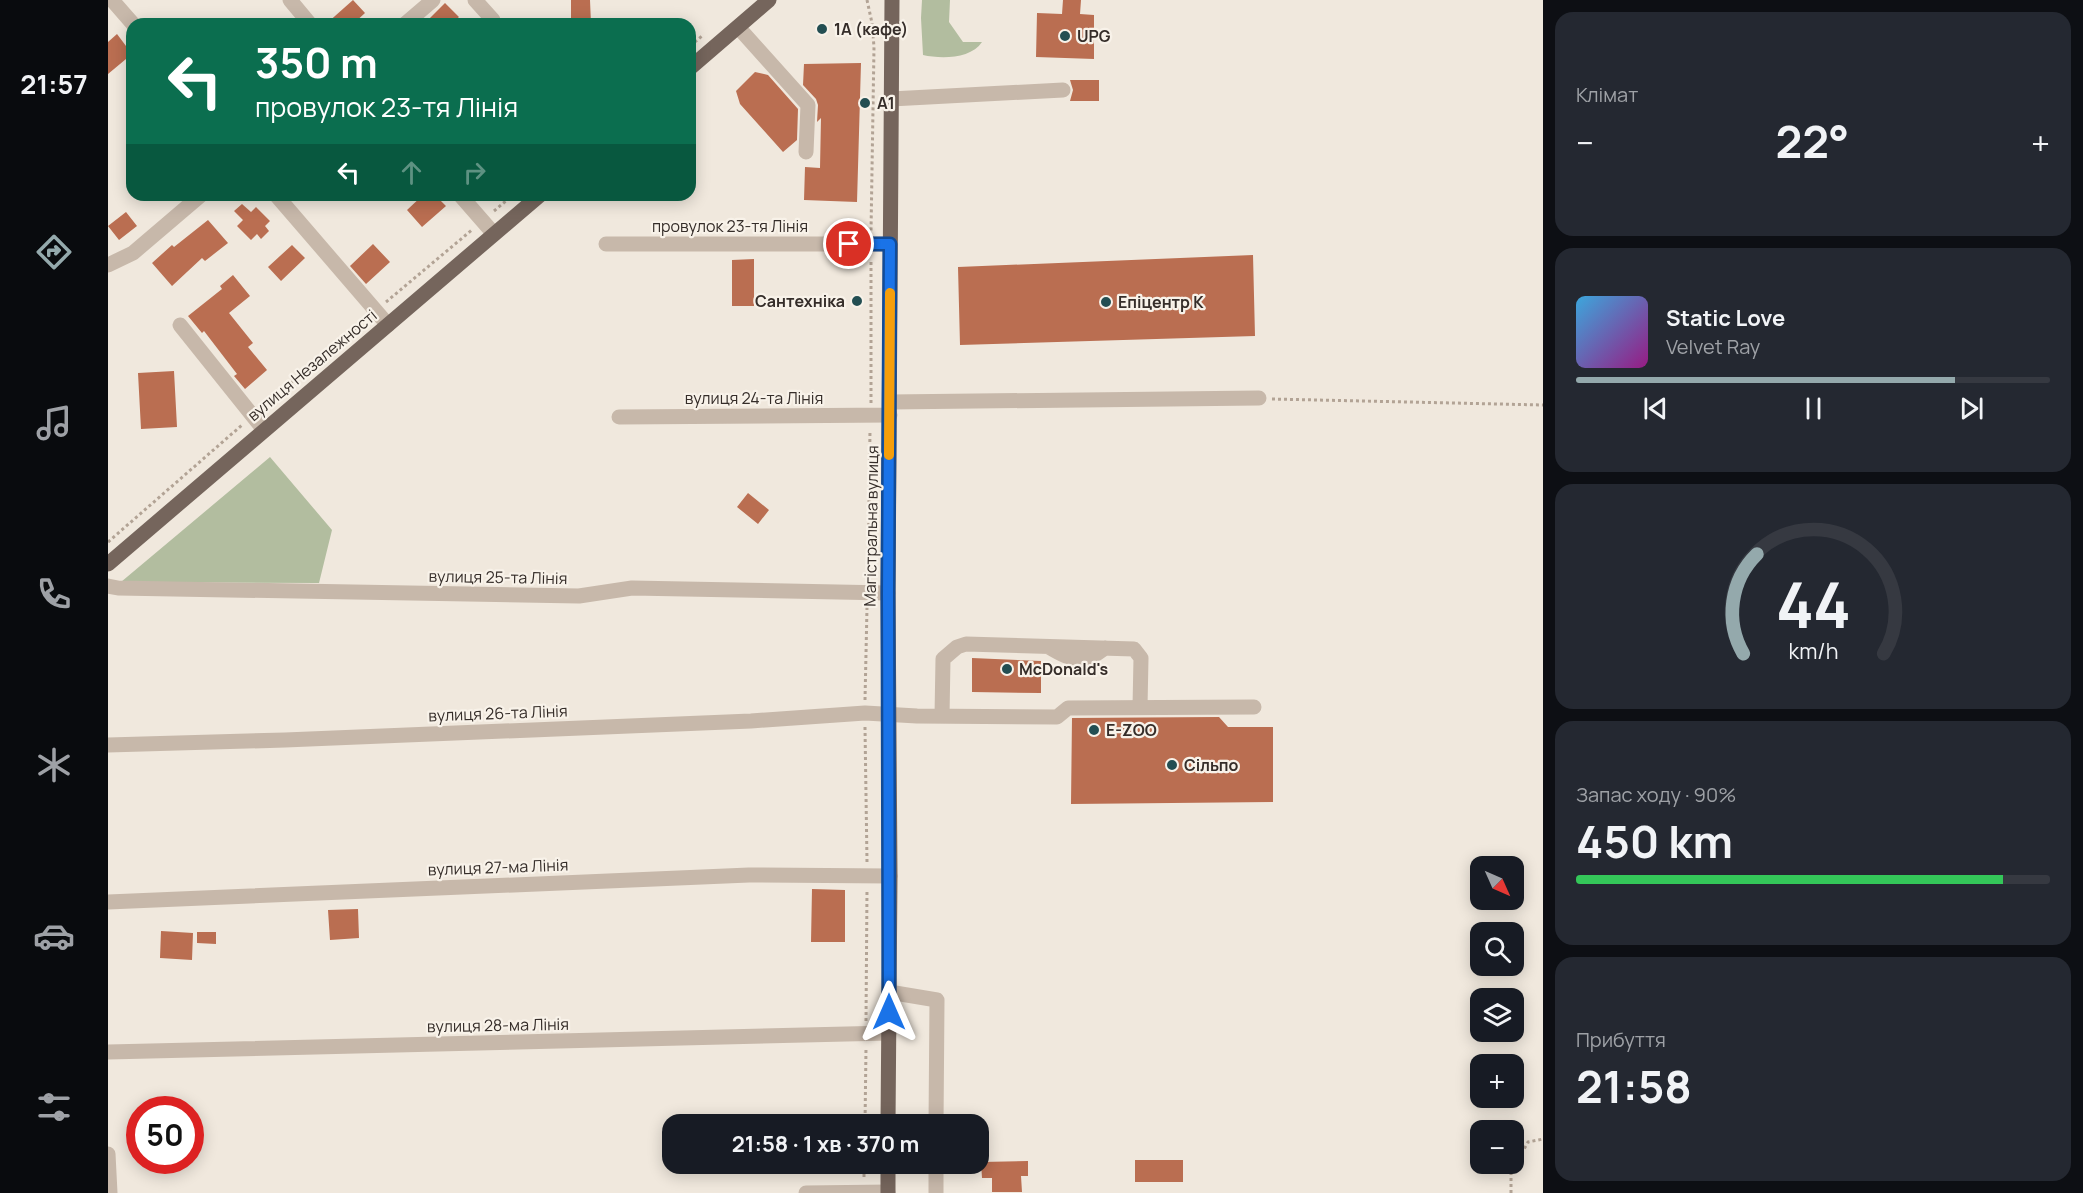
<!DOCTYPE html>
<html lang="uk">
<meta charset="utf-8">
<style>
body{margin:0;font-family:Manrope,sans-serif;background:#242831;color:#f1f3f6;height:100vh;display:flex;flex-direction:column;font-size:22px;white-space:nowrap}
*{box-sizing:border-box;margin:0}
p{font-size:20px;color:#9ea1a6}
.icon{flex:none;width:33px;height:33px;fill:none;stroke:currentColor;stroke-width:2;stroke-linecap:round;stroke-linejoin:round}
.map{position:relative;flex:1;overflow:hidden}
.drawer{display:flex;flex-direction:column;gap:12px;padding:12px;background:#0d0f14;width:540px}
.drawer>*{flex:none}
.hud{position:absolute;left:18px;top:18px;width:570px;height:183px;border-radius:18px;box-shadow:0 3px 15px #0003;background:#0b6e4f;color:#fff;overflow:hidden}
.needle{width:39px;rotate:135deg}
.tools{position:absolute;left:1362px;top:856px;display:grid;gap:12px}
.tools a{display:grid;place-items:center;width:54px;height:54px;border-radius:12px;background:#171b24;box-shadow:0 3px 15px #0003;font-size:30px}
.speed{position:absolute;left:18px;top:1096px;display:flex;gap:12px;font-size:30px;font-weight:700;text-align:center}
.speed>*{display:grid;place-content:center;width:78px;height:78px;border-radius:50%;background:#171b24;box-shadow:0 3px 15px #0003;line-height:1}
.speed .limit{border:9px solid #d22;background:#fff;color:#111}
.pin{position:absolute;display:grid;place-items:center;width:51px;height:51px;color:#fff;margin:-26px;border:3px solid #fff;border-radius:50%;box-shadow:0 2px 6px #0007}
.me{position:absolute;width:66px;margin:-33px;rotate:0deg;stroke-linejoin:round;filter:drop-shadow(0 0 4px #0008)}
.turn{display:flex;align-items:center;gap:21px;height:126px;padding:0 30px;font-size:27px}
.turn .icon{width:78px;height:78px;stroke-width:2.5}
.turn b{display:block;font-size:42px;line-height:51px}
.lanes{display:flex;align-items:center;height:57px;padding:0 30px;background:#0003;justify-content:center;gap:30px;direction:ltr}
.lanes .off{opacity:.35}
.big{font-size:45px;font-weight:700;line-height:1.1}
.drawer .widget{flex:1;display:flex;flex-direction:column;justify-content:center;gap:9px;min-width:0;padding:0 21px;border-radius:18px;background:#242831}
.drawer .dial{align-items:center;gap:0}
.dial svg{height:156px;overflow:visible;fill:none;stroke:#363941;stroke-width:7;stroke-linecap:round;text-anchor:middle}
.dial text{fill:#f1f3f6;stroke:none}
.song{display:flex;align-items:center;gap:18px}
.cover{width:72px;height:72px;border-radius:9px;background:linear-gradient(135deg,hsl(200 70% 55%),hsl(310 70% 35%))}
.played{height:6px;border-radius:3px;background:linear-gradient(90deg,#94a9ac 80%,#363941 80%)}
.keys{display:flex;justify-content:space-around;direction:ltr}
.heat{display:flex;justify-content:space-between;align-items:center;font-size:33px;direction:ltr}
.charge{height:9px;border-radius:4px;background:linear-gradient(90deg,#34c759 90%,#363941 0)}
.trip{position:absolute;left:554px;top:1114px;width:327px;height:60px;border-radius:18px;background:#171b24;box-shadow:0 3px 15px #0003;font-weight:700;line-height:60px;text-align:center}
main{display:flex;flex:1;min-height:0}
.tab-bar{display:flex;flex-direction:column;width:108px;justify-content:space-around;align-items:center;background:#090b0e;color:#9ea1a6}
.tab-bar .icon{width:42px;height:42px}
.tab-bar .active{color:#94a9ac}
.tab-bar b{font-size:27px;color:#f1f3f6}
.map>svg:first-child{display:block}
.green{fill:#b2bd9f}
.building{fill:#ba6e51}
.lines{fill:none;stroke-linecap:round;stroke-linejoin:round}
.path{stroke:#b2a395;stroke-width:3;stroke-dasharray:3 3;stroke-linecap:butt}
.minor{stroke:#c7b8aa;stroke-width:15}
.major{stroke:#75655c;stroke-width:15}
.route-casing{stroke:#114b97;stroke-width:15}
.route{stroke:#1a73e8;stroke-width:10}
.slow{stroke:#f59e0b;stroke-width:10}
.poi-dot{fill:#234e52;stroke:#f8f2e9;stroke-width:2}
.labels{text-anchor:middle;stroke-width:4.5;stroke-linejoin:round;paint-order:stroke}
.poi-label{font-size:16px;font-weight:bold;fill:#352d29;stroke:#f8f2e9;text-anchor:start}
.street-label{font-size:16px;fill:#352d29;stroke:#f8f2e9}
</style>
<main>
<nav class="tab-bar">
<b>21:57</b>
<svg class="icon active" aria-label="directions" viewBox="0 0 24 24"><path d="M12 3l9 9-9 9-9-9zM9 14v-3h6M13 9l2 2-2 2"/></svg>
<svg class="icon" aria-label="music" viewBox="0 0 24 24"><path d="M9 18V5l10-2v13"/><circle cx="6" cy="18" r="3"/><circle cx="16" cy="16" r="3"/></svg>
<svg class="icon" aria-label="phone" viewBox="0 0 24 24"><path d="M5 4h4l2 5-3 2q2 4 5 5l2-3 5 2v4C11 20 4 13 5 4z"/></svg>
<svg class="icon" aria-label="climate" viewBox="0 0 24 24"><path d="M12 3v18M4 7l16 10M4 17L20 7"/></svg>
<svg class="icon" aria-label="car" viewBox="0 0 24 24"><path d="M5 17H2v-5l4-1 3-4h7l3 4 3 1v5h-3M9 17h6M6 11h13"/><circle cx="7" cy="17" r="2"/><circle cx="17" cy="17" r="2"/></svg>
<svg class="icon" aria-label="filters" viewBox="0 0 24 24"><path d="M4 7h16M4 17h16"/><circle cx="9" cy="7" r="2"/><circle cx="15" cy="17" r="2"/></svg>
</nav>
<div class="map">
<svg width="1435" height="1193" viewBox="0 0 1435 1193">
<rect width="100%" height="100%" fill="#f0e8dd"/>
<path class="green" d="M814,0h28l-1,22 14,20h19c-11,17 -41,17 -59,13l-2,-37z
M162,457l62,73 -13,53 -198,-1z"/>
<path class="building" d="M245,0l12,13 -12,11h-27z
M463,0h19l1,24h-20z
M955,0h18l-1,14 14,1v44l-58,-2 1,-44 25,1z
M337,3l14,14 -8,7h-27z
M9,34l15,20 -24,20v-32z
M753,63l-4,139 -53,-2 1,-33 15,1 1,-50 -4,4 1,-17 -2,-6 -13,-14 1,-21z
M647,72l13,3 30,34 -1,31 -14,12 -43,-48 -4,-13z
M962,80h29v21h-29l3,-11z
M315,195h12l11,11 -24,21 -15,-17z
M134,204l9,8 5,-5 14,14 -5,5 4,5 -8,8 -4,-5 -6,6 -14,-14 6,-6 -9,-9z
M18,212l11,14 -18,14 -11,-14z
M100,220l20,23 -23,18 -3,-3 -30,28 -20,-23 20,-18 2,2z
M265,244l17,18 -24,22 -16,-18z
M184,245l13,13 -24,23 -13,-14z
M1145,255l2,81 -295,9 -2,-78z
M646,259v47h-22v-46z
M125,275l17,21 -21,17 24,30 -5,4 19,23 -22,19 -11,-13 3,-2 -33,-43 -2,2 -14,-17 34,-27 -2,-3z
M66,371l3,56 -36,2 -3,-56z
M640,493l21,17 -11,14 -21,-17z
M864,658l69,3v32l-69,-1z
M1111,717l9,10h45v75l-202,2 1,-86z
M704,889l33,1v52h-34z
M250,909l1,29 -29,2 -2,-30z
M53,931l32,2 -1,27 -32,-2z
M89,932h19v12l-19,-1z
M1027,1160h48v22h-48z
M920,1161v15h-7l1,16h-30v-14h-10l-1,-16z"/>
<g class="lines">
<path class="path" d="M759,0l5,23 2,24 -3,185
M582,46l12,-10
M386,211l19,-16
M278,302l87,-73
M1164,399l271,6
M763,403v-144
M155,407l102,-87
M0,542l134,-117
M760,580l2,-150
M757,700l2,-93
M757,727l2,135
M758,1021l1,-132
M757,1125l1,-77
M756,1177v-13
M1403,1193v-21l17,-30 15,-3"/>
<path class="minor" d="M4,0l21,24
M182,0l20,24
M367,0l18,20
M297,24l28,-24
M630,27l70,78 -2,47
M783,99l172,-9
M168,195l112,130
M352,195l34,39
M498,244h284
M0,265l25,-12 68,-58
M72,325l84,105
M782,402l369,-4
M511,417l271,-2
M0,586l10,2 461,8 53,-8 256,5
M941,647c23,14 34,18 56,1
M834,716l1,-57 14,-12 9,-3 168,5 7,9 -1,49
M0,745l177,-5 466,-19 114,-8 52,3 140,1 11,-9 186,-1
M0,902l641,-27 141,1
M781,992l48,8 -1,125
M0,1052l781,-19
M0,1154l2,39
M698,1193l82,-1
M828,1193v-29"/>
<path class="major" d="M582,68l79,-68
M0,564l432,-369
M780,1125l2,-249 -2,-283 4,-593
M780,1193v-29"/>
</g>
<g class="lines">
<defs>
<path id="route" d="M741,244h41l-2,349 1,419"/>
</defs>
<use href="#route" class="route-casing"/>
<use href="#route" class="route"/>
<path class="slow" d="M781,455l1,-162"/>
</g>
<g class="poi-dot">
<circle cx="714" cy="29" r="6"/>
<circle cx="957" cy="36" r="6"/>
<circle cx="757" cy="103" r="6"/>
<circle cx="749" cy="301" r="6"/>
<circle cx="998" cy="302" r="6"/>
<circle cx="899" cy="669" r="6"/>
<circle cx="986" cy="730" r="6"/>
<circle cx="1064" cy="765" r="6"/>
</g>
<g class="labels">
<g class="poi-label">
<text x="726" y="35">1А (кафе)</text>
<text x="969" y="42">UPG</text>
<text x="769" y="109">А1</text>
<text x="737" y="307" text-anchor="end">Сантехніка</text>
<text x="1010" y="308">Епіцентр К</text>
<text x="911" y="675">McDonald's</text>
<text x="998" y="736">E-ZOO</text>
<text x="1076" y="771">Сільпо</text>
</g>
<g class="street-label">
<text x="622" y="232">провулок 23-тя Лінія</text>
<text transform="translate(204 365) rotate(-40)" y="6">вулиця Незалежності</text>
<text x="646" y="404">вулиця 24-та Лінія</text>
<text transform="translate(763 526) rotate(-89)" y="6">Магістральна вулиця</text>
<text transform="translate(390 577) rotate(1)" y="6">вулиця 25-та Лінія</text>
<text transform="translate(390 713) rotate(-2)" y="6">вулиця 26-та Лінія</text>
<text transform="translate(390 867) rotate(-2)" y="6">вулиця 27-ма Лінія</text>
<text transform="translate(390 1025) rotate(-1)" y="6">вулиця 28-ма Лінія</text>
</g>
</g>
</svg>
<div class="tools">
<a><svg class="needle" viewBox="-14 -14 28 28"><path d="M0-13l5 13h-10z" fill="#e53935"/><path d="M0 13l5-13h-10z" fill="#9ea1a6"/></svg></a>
<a><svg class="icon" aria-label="search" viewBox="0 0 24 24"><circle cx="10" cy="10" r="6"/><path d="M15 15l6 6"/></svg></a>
<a><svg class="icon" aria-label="layers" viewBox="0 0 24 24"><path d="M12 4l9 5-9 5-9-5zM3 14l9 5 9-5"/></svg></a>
<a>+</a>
<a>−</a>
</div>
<div class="speed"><div class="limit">50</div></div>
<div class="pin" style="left:741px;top:244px;background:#d93025"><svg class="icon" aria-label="arrive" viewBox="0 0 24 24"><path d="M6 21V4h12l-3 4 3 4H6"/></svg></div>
<svg class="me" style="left:781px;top:1012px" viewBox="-20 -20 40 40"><path d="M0-17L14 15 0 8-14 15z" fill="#1a73e8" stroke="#fff" stroke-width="4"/></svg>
<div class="trip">21:58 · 1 хв · 370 m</div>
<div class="hud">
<div class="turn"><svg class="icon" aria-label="left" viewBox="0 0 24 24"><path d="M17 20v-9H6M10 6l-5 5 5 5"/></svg><div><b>350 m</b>провулок 23-тя Лінія</div></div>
<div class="lanes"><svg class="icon" aria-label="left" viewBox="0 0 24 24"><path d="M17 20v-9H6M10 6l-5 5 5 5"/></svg><svg class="icon off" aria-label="ahead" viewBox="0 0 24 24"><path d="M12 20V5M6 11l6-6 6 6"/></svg><svg class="icon off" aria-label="right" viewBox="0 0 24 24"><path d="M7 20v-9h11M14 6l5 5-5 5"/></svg></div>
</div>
</div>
<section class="drawer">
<div class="widget"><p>Клімат</p>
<div class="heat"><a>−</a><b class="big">22°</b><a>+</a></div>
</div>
<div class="widget">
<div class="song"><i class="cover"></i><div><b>Static Love</b><p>Velvet Ray</p></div></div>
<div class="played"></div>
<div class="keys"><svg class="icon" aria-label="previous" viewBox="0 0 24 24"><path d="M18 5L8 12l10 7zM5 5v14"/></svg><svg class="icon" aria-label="pause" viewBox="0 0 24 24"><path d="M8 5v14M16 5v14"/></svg><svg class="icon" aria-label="next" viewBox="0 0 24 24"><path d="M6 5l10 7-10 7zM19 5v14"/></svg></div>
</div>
<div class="widget dial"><svg viewBox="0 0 100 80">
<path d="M14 69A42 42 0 1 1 86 69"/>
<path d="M14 69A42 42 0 0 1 21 18" stroke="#94a9ac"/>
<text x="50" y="56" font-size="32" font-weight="700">44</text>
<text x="50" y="72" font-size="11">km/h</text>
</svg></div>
<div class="widget"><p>Запас ходу · 90%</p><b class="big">450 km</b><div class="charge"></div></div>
<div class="widget"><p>Прибуття</p><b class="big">21:58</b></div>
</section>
</main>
